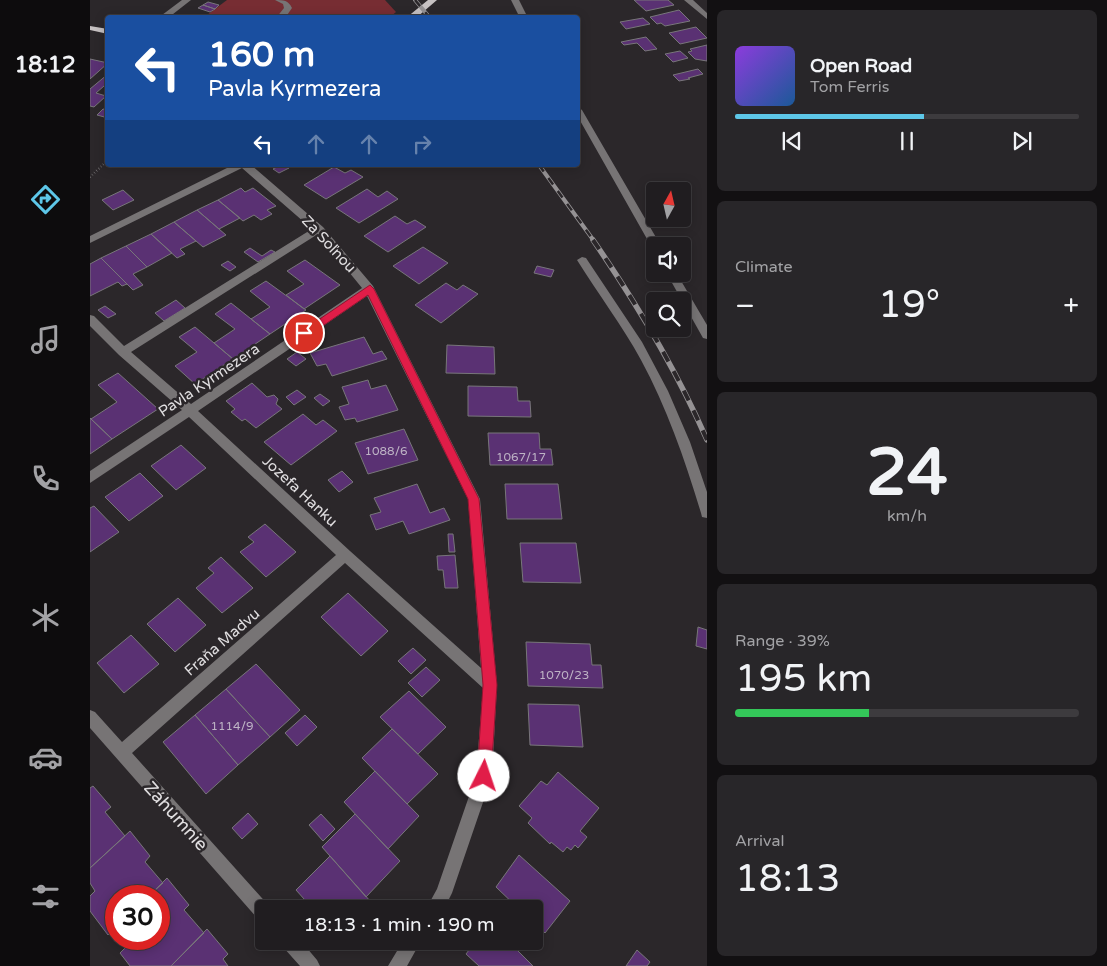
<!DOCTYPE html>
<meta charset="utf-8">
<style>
body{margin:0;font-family:"Varela Round",sans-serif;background:#282629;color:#f1f3f6;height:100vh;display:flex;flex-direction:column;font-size:19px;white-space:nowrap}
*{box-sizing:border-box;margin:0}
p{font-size:16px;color:#a2a2a5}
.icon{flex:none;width:28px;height:28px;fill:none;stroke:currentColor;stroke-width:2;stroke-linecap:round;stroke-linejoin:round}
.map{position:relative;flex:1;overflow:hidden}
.panel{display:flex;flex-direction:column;gap:10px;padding:10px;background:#121012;width:400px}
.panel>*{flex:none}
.banner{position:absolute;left:15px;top:15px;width:475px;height:152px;border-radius:5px;box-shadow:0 2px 12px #0003,0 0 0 1px #3d3b3e;background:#1a4fa0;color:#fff;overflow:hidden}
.needle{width:32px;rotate:8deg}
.controls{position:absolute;left:556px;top:182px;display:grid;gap:10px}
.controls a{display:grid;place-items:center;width:45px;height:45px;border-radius:5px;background:#201d20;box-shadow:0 2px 12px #0003,0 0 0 1px #3d3b3e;font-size:25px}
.speed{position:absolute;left:15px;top:885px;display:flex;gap:10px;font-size:25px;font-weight:700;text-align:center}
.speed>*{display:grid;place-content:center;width:65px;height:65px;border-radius:50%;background:#201d20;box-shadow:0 2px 12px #0003,0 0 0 1px #3d3b3e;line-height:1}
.speed .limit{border:8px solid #d22;background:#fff;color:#111}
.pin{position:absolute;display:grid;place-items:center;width:42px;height:42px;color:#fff;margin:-21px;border:2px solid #fff;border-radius:50%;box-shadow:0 1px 5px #0007}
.me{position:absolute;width:55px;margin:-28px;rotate:4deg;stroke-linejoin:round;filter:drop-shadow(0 0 4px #0008)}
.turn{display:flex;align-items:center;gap:18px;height:105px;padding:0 20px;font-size:22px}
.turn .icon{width:65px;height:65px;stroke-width:2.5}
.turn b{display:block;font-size:35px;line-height:42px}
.lanes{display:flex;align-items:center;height:48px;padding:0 20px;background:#0003;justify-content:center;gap:25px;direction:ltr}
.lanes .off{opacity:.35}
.big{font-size:38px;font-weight:600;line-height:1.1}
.panel .widget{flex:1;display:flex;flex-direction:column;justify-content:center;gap:8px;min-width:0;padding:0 18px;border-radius:8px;background:#282629}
.panel .dial{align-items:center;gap:0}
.dial b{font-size:65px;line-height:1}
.song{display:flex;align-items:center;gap:15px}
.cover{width:60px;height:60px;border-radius:8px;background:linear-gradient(135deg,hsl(270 70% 55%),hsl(210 70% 35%))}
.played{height:5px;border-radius:2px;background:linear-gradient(90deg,#5dc7e8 55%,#3d3b3e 55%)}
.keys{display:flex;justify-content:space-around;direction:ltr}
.heat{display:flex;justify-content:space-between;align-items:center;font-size:28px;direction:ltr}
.charge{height:8px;border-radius:4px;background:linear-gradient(90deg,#34c759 39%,#3d3b3e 0)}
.trip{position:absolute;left:165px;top:900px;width:288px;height:50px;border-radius:5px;background:#201d20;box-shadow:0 2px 12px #0003,0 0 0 1px #3d3b3e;font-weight:600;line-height:50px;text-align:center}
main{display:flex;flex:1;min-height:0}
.tabs{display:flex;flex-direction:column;width:90px;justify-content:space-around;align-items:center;background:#0d0c0d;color:#a2a2a5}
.tabs .icon{width:35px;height:35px}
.tabs .active{color:#5dc7e8}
.tabs b{font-size:22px;color:#f1f3f6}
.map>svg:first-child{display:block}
.green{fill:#772d33}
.building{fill:#5a3173;stroke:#78767a}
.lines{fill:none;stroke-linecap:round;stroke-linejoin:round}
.path{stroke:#8a8789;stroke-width:2.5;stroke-dasharray:0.5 2.5;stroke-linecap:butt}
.minor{fill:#777475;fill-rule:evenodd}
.major{fill:#c6c1c2;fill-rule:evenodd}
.rail-far1-casing{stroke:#959294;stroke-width:4}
.rail-casing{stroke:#959294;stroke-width:5.5}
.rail-far1{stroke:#2b272a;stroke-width:2.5;stroke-dasharray:8;stroke-linecap:butt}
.rail{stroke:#2b272a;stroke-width:4;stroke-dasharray:11;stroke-linecap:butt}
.route{fill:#e11d48;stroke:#92132f}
.labels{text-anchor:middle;stroke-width:5;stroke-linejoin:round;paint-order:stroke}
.number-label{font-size:12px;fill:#beb3c5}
.street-label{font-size:15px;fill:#e0dee0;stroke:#2b272a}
.near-street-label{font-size:18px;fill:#e0dee0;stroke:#2b272a}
</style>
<main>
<nav class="tabs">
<b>18:12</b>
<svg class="icon active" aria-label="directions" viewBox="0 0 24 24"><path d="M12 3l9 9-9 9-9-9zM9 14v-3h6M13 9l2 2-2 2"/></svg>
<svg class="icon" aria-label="music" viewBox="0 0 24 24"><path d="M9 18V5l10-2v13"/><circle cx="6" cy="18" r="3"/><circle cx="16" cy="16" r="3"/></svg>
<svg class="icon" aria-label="phone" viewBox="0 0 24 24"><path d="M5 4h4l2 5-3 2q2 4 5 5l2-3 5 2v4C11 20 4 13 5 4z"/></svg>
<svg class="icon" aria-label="climate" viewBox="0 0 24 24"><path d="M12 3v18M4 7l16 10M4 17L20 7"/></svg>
<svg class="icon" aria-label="car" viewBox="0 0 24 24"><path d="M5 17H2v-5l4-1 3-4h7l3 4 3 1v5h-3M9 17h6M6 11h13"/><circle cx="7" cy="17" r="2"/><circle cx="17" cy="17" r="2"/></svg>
<svg class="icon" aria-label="filters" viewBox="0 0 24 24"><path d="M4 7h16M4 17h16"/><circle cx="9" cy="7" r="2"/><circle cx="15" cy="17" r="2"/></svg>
</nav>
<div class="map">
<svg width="617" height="966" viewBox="0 0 617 966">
<rect width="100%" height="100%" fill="#2b272a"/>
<path class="green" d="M137,0h158l11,12 -7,6h-186z"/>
<path class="building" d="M544,0h34l6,5 -28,6z
M118,2l11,3 -4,4 -12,-4z
M113,5l12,4 -5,3 -12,-4z
M589,10l11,11 -25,5 -4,-3 -4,1 -7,-7z
M553,18l7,6 -24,5 -6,-7z
M606,27l11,11 -27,6 -11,-11z
M556,37l11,12 -12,2 -8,-8 -13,2 -3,-3z
M617,45v16l-12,-2 -7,-7 4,-1 -2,-2z
M590,51l8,7 -15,4 -8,-8z
M0,59l18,4 -18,16z
M608,69l5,5 -15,4 2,1 -11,2 -6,-6z
M18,74v13l-4,-1 -8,7 10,3 -12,11 -4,-1v-17z
M13,109l5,1v8l-11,-3z
M191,165l8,3 -10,5 -6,-4z
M244,167l11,6 6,-3 12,7 -37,22 -22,-14z
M151,188l4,4 8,-4 23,18 -9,4 5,4 -11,6 -7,-5 -11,6 -25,-21z
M277,189l11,8 9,-6 11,8 -39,24 -23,-15z
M33,190l11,10 -21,10 -11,-10z
M128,200l22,18 -21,11 -22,-19z
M107,210l22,19 7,6 -23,12 -29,-25z
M305,216l12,8 8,-4 11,7 -38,25 -24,-16z
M84,222l22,19 -16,8 5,5 -8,4 -26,-24z
M61,234l21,19 -25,14 -21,-21z
M36,246l21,21 -14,7 10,11 -10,5 -32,-32z
M333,247l25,16 -29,21 -26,-18z
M160,248l12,8 9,-6 4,2 -17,10 -14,-10z
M11,258l26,26 -5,2 -4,-4 -28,14v-32z
M215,260l35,25 -36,24 -18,-14 18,-11 -17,-13z
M138,261l8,6 -6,4 -9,-6z
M447,266l17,4 -3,7 -17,-4z
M176,281l40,29 -36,24 -19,-15 19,-12 -20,-16z
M356,283l11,7 6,-5 15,9 -37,29 -26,-18z
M86,300l9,8 -21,13 -9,-8z
M141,303l39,31 -37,25 -19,-16 21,-14 -20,-15z
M15,306l11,8 -8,4 -10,-8z
M105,327l38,32 -38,25 -20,-18 22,-14 -18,-15z
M274,337l9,17 9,-3 5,8 -55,17 -6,-12 -9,2 -7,-13z
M357,345l47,2 1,27 -49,-1z
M207,352l9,7 -10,7 -9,-7z
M28,373l40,36 -46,30 -21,-20 26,-17 -19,-17z
M278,380l3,9 15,-4 12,25 -41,12 -2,-4 -10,2 -6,-13 10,-3 -7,-17z
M162,383l15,14 7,-2 4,4 -2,5 6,5 -26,19 -11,-9 -3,2 -11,-9 4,-3 -9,-8z
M378,386l49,1 1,14h12l1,16 -63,-1z
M207,390l9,7 -12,8 -8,-8z
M230,394l10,7 -7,5 -9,-8z
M213,414l13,11 7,-5 14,11 -46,34 -27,-23z
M0,418l22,21 -22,15z
M314,429l14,31 -50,14 -13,-31z
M398,433h51l1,16h11l2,16h-63z
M91,445l25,23 -30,22 -25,-24z
M252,471l11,11 -14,10 -11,-12z
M50,473l23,23 -34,25 -24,-24z
M327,484l13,29 14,-5 6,12 -41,14 -6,-13 -27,9 -6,-15 11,-3 -7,-14z
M415,484h53l4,35h-55z
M4,506l25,26 -29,20v-44z
M175,524l31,28 -30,25 -26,-25 14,-10 -6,-5z
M358,534h5l2,18h-6z
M430,543h56l5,40 -58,-1z
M365,555l3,33h-13l-2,-18h-5l-1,-14z
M131,557l32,31 -31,25 -26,-25 18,-15 -6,-5z
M258,593l40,38 -27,25 -40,-39z
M88,598l28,27 -31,27 -28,-28z
M608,627l9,3v19l-11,-3z
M41,635l28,29 -35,29 -27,-30z
M436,642l64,2 2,21h9l2,23 -75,-2z
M323,648l13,12 -15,14 -13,-13z
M166,664l44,46 -30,27 -44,-48z
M336,667l14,13 -18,17 -14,-14z
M136,689l44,48 -32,28 -43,-50z
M319,691l37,36 -28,27 -38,-37z
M438,704l51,1 4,42 -53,-2z
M105,715l43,50 -32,29 -43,-52z
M215,715l12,12 -20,19 -12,-13z
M302,729l46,45 -31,30 -45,-46z
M285,771l44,45 -31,33 -44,-47z
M468,772l41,36 -19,23 7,6 -9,11 -3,-3 -4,5 -4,-3 -4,5 -12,-10 -1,2 -22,-21 4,-5 -13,-12 22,-25 6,4z
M3,786l18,21 -6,5 20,24 -35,32v-80z
M158,813l10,11 -16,15 -10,-11z
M231,814l14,15 -12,12 -14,-16z
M265,814l45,47 -34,36 -44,-50z
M40,831l20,25 -5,6 18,21 -14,13h-33v31l-8,8 -18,-24v-15l5,-5 -5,-8v-15z
M429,855l51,46 -25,32 -11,-11v-13h-15l-23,-22z
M240,856l41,46 -6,7h-52l-17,-19z
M77,878l22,27 -5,5 20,23 -33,33h-41l-10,-13 12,-12 -2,-2h29v-43h-10z
M117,929l21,25 -5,5 5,7h-57z
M386,941h32l25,25h-54l-13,-12z
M547,950l13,12 -3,4h-21z"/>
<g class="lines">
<path class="path" d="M0,177l18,-17"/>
<path class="minor" d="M92,0h9l-23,18h-10z
M185,0c9,0 13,0 17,8l-7,10h-9l8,-10 -1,-4z
M421,0h8l9,18h-8z
M594,0h9l14,13v6z
M488,107l4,3 79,136h-6v3l-4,-3 -73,-129z
M143,165h18l72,62 50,59 107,213 17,186 -5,91 -40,117 -8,16h-18l11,-20 39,-113 7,-88 -138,-125 -213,190 138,154 1,2h-7v12l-6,-2 -168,-191v-18l5,2 27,30 214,-187 -147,-138 -99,66v-12l92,-61 -63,-55 -29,-29v-11l4,1 30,30 188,-117 -70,-61 -152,75v-7zM228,234l44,54 -171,116 -60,-52zM277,296l101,203 13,169 -131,-117 -152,-140z
M492,257l4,1 56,84 26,49 22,51 17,50v26l-5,-1 -1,-4c-16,-53 -34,-105 -60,-153 -19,-35 -43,-66 -64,-100z
M577,274h10l30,51v14l-4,-1z
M191,941h20l16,19 3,6h-20l-17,-19z
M313,941h18l-14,25h-19z"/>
<path class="major" d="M338,0h9l-21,18h-10z
M0,26l18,3v5l-18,-4z"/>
<defs>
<path id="rail-far1" d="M325,0l15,18
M449,165l55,76"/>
<path id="rail" d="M503,240c44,64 83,129 114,200"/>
</defs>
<use href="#rail-far1" class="rail-far1-casing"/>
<use href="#rail" class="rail-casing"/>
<use href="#rail-far1" class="rail-far1"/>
<use href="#rail" class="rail"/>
</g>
<path class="route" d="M280,285l4,4 105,210 18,186 -6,91 -2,4 -5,2 -5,-2 -2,-4 6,-91 -15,-186 -100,-204 -60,41 -4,1 -5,-4z"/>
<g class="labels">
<g class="number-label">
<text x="296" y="455">1088/6</text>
<text x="431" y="461">1067/17</text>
<text x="474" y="679">1070/23</text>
<text x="142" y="730">1114/9</text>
</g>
<g class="street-label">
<text transform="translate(239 244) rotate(47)" y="5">Za Soľnou</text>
<text transform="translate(119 380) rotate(-34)" y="5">Pavla Kyrmezera</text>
<text transform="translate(210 491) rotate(43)" y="5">Jozefa Hanku</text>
<text transform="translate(132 642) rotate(-41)" y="5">Fraňa Madvu</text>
</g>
<g class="near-street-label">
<text transform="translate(86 816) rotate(48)" y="6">Záhumnie</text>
</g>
</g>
</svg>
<div class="controls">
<a><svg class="needle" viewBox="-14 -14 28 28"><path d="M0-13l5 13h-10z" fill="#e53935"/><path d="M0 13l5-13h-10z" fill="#a2a2a5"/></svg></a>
<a><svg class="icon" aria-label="sound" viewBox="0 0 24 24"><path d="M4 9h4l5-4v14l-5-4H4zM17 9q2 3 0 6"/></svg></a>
<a><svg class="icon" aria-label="search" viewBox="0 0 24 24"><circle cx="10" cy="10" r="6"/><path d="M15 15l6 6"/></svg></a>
</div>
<div class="speed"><div class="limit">30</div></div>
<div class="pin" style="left:214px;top:333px;background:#d93025"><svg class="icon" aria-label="arrive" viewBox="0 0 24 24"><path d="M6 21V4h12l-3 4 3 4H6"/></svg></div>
<svg class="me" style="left:394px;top:776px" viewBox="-20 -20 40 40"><circle r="19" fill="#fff"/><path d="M0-13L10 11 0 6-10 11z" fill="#e11d48"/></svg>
<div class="trip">18:13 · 1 min · 190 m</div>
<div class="banner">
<div class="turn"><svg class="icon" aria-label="left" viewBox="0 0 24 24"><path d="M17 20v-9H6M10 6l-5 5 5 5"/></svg><div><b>160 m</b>Pavla Kyrmezera</div></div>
<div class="lanes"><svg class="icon" aria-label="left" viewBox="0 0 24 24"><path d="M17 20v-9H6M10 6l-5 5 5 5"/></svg><svg class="icon off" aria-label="ahead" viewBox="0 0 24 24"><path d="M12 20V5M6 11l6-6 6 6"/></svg><svg class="icon off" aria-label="ahead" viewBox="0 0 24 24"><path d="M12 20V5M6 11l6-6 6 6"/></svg><svg class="icon off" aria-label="right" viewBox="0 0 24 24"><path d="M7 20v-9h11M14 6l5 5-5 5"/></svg></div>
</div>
</div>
<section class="panel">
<div class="widget">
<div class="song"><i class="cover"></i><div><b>Open Road</b><p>Tom Ferris</p></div></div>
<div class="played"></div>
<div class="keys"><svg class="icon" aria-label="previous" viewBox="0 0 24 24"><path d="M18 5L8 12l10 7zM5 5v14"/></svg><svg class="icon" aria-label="pause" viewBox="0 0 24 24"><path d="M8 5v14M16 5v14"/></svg><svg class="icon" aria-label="next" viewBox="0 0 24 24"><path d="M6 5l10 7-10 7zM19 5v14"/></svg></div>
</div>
<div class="widget"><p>Climate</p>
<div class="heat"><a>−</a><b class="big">19°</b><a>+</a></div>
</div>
<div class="widget dial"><b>24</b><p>km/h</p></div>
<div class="widget"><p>Range · 39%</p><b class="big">195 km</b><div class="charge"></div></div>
<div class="widget"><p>Arrival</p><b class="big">18:13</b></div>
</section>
</main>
